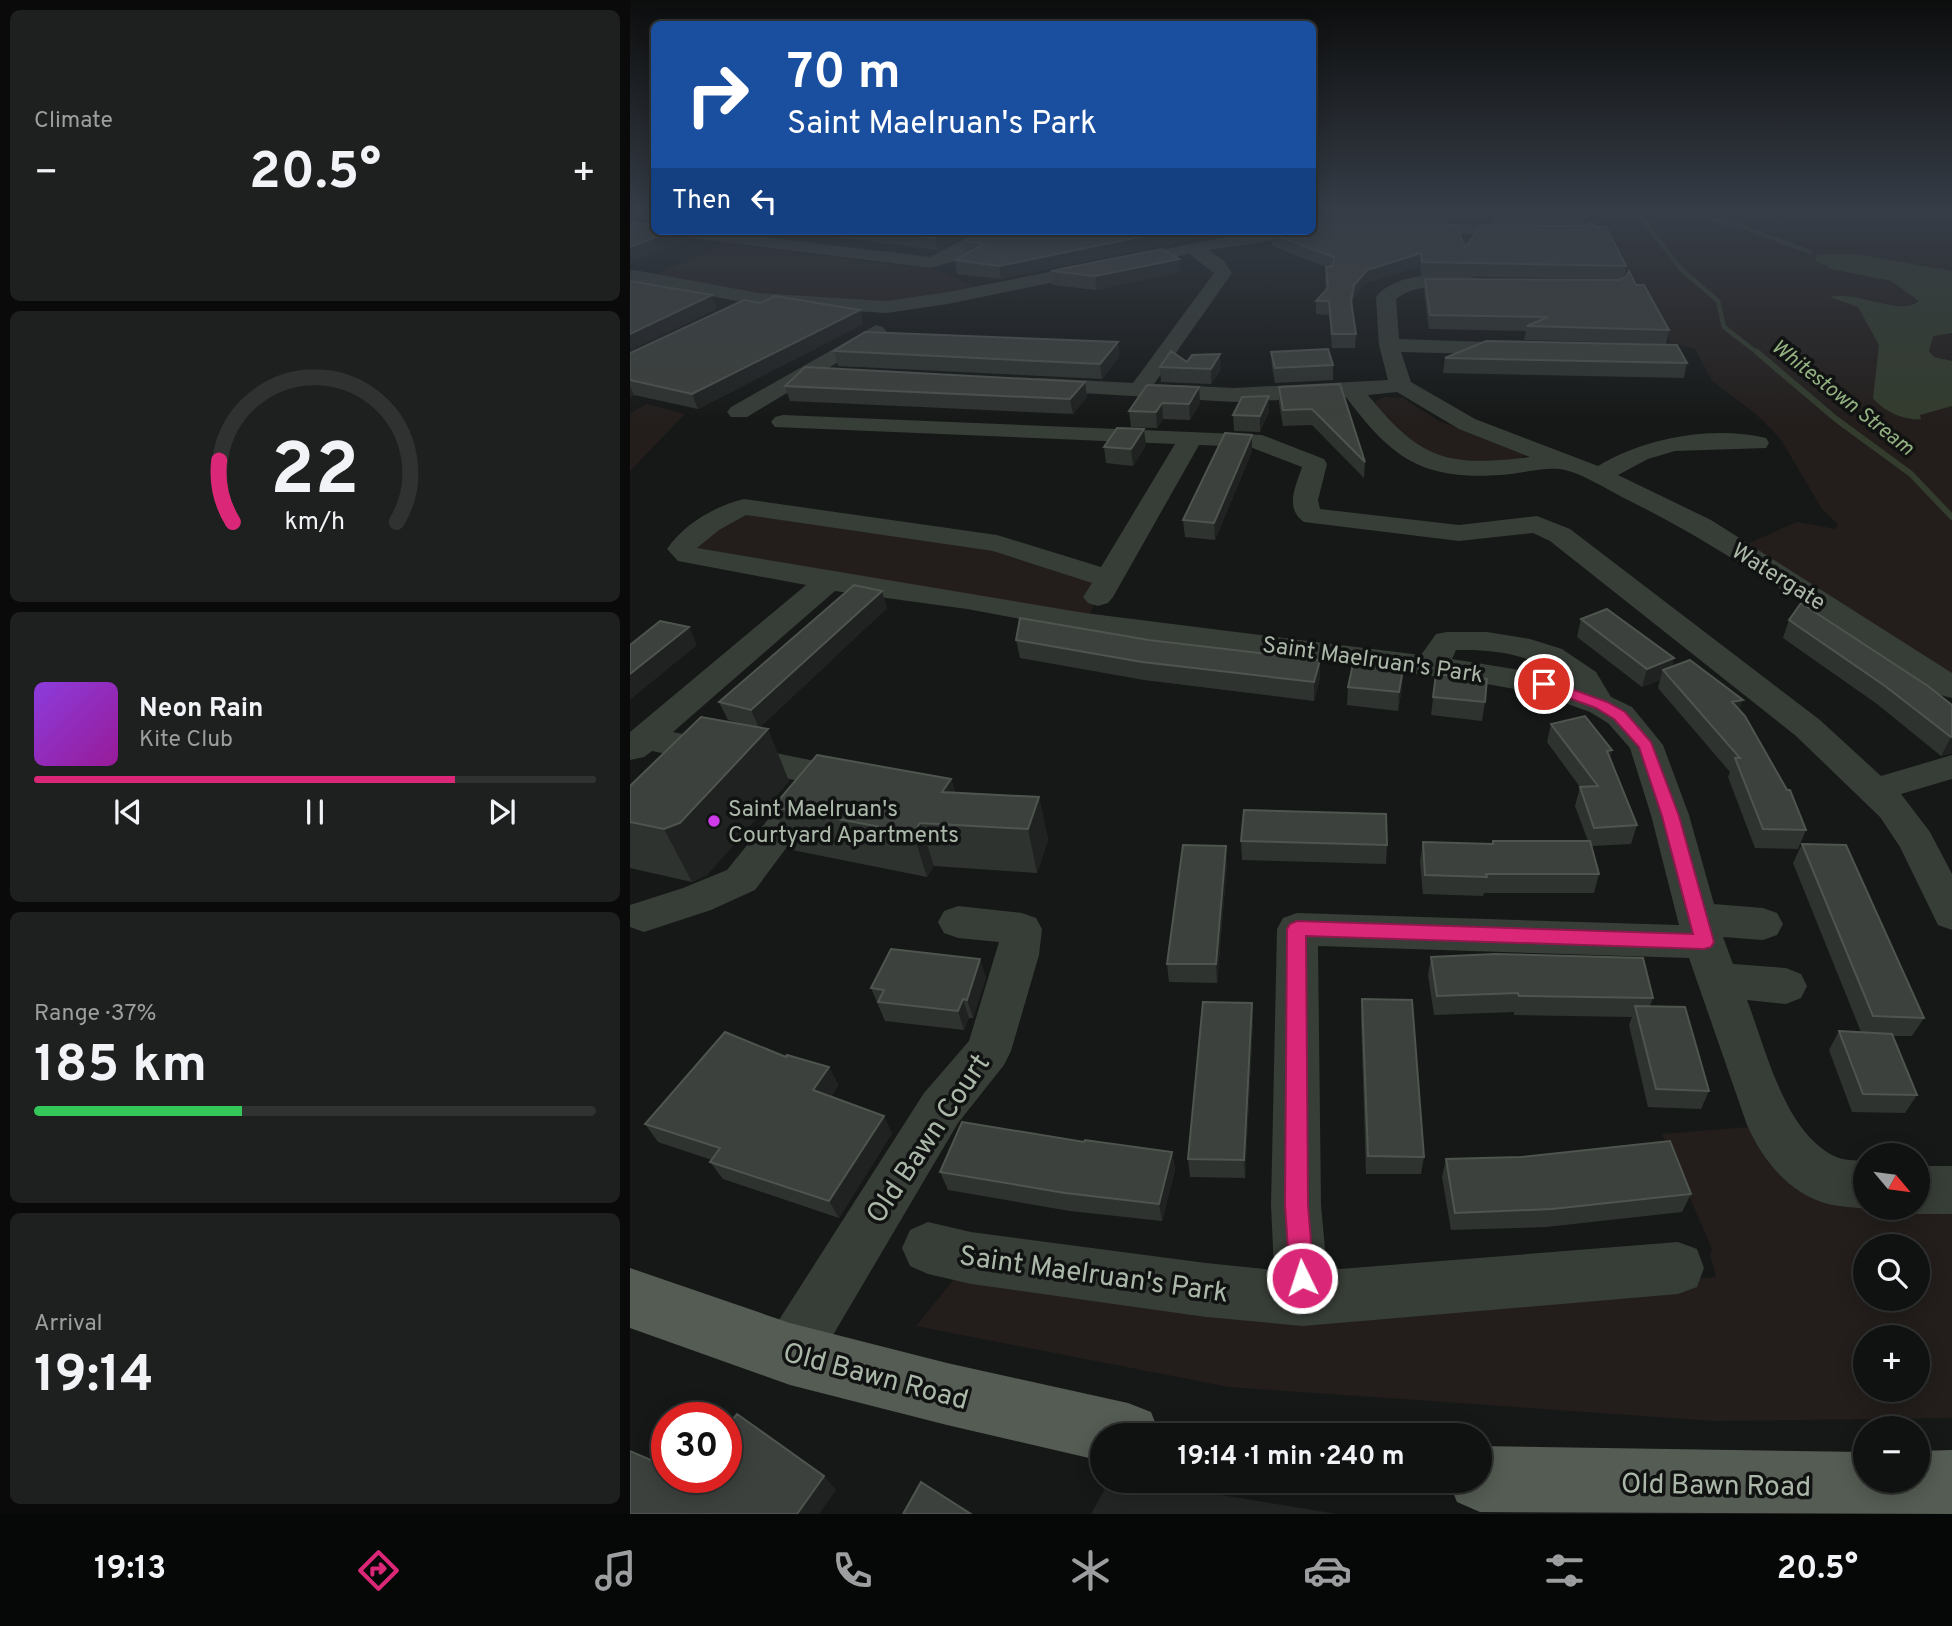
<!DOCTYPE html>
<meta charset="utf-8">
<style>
body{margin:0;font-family:Overpass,sans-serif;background:#1e201f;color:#f1f3f6;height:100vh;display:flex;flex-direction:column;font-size:26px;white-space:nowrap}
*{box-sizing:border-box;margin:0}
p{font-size:23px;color:#9c9e9f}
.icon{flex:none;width:38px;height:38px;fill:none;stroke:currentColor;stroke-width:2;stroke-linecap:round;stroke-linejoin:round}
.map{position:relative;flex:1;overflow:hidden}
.details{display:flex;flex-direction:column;gap:10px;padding:10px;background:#090a09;width:630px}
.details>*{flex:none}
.hud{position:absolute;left:21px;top:21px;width:665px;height:214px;border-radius:10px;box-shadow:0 4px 18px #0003,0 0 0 2px #303231;background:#1a4fa0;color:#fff;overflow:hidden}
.needle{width:46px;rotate:119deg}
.tools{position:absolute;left:1223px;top:1143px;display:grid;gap:14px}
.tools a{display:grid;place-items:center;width:77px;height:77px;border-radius:50%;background:#101211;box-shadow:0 4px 18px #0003,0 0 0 2px #303231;font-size:35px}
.speed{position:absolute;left:21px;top:1402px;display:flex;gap:14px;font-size:35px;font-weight:700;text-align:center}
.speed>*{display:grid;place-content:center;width:91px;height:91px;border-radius:50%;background:#101211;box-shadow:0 4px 18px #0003,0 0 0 2px #303231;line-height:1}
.speed .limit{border:10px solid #d22;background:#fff;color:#111}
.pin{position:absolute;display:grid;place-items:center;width:60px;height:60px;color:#fff;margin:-30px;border:4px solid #fff;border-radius:50%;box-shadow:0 2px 7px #0007}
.me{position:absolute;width:77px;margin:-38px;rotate:356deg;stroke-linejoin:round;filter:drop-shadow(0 0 5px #0008)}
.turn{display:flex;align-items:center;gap:24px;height:147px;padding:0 21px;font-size:32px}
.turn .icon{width:91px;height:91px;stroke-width:2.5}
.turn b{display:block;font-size:49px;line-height:60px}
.then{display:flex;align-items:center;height:66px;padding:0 21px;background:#0003;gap:14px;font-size:26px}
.big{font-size:52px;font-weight:700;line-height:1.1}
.details .widget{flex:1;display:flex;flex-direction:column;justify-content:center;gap:10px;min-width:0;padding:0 24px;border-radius:10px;background:#1e201f}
.details .dial{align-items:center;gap:0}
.dial svg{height:182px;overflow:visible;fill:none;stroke:#303231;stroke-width:7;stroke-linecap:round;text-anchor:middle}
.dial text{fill:#f1f3f6;stroke:none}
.song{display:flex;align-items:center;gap:21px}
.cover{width:84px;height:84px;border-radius:10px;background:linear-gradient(135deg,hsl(270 70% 55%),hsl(300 70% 35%))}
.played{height:7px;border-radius:4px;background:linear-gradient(90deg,#db2777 75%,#303231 75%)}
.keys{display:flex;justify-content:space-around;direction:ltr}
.heat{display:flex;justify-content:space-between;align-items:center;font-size:38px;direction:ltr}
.charge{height:10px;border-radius:5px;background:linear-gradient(90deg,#34c759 37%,#303231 0)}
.trip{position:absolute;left:460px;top:1423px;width:402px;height:70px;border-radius:35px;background:#101211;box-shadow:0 4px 18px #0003,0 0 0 2px #303231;font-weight:700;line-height:70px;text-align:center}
.tab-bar{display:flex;height:112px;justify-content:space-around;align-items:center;background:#060707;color:#9c9e9f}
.tab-bar .icon{width:49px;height:49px}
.tab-bar .on{color:#db2777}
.tab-bar b{font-size:32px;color:#f1f3f6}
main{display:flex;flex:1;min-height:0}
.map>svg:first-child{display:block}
.built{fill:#222523}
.green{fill:#231e1c;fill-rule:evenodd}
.water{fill:#333c2d}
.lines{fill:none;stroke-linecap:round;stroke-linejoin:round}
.stream-far1{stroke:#333c2d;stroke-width:4.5}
.stream{stroke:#333c2d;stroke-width:6}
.minor{fill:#373d37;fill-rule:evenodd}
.major{fill:#545c53;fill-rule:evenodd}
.wall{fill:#2f3330}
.shaded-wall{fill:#202221}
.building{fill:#3d413d;stroke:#4e544e;stroke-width:2}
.route{fill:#db2777;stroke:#8e194d;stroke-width:2}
.poi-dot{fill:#cd3beb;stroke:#111312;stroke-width:2.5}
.labels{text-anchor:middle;stroke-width:7;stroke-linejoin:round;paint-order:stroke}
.far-water-label{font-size:21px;font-style:italic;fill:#93b181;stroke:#111312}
.street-label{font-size:23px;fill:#abb8a9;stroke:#111312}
.poi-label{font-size:23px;fill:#abb8a9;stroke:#111312;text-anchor:start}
.near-street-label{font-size:28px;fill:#abb8a9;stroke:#111312}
</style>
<main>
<section class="details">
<div class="widget"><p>Climate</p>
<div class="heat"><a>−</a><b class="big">20.5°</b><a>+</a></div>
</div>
<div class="widget dial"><svg viewBox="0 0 100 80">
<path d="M14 69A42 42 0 1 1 86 69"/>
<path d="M14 69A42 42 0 0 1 8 42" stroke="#db2777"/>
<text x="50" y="56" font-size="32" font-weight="700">22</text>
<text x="50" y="72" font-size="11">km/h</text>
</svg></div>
<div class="widget">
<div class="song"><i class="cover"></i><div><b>Neon Rain</b><p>Kite Club</p></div></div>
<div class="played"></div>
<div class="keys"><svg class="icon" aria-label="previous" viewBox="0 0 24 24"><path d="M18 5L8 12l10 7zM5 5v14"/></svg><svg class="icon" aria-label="pause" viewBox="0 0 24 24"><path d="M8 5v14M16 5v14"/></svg><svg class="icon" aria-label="next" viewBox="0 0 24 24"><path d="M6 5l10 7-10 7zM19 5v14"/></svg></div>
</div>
<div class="widget"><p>Range · 37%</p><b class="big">185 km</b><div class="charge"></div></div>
<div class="widget"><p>Arrival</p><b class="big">19:14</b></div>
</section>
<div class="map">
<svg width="1322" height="1514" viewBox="0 0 1322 1514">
<rect width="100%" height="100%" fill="#161817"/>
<path class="built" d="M479,1481l88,10 140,23h-246z"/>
<path class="green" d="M967,210h355v465l-205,-131 50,-22 38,7 3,-5 -16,-15 -42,-71 -23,-23 -45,-34 -17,-32 -25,-7 -35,-62 -8,-3 1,-6 -22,-41 7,-3z
M97,244l210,26 43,19 -92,16 -93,-5 -140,-25z
M755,397l18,1 34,22 89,35 -15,8 -40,1 -53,-12 -41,-44 -2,-7z
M17,404l38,10 -55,57v-58z
M114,507l253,36 112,36 -24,43 -397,-67z
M1118,1127l54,63 64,18 86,-1v211l-237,3 -486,-34 -313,-61 55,-68 235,32 460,-8 50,-5 -6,-23 2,-5 -50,-115zM1236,1246h52v52h-52zM1236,1337h52v53h-52z"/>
<path class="water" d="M1196,254h29l97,17v62l-19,3 -4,15 5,6 18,4v45l-32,9 1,4c-16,2 -38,-8 -48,-21l6,-53 -21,-38 -28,-10c25,-7 71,20 89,4l-28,-20 -60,-12 -16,-9 2,-5z"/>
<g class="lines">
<path class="stream-far1" d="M1005,210l47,60 36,31 6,26 35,27
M1048,210l62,16 70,26"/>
<path class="stream" d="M1127,352l79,67 75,55 41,43"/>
<path class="minor" d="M780,224l116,1 8,5 -8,5 -122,-2 -2,-4z
M36,231h49l215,26 49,-26h20l-47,31 -21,6 -257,-32z
M627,231h53c-5,6 -87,17 -102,19l15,10 9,13 -78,111 80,4 154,-8 -9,-35 -3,-48c20,-26 75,-25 104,-18l2,4 -2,4 -7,2c-26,-2 -56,-7 -77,10l3,40 119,4 7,2 3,4 -3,4 -7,2 -117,-3 10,30 64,37 123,47c46,-28 115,-41 168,-28l3,5 -3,5 -91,3 -27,8 -30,16 93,45 241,153v25l-12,-3c-103,-67 -203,-141 -314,-196 -18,-9 -47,-28 -67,-30 -15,-2 -41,5 -58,6 -80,5 -108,-16 -155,-78l-112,5 -203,-12 -3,-5 3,-5 8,-2 94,5 81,-110 -25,-19 -241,50 -62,9 -127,-8 -129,-24v-10l4,-1 125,23 127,8 62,-9zM767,392l62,37 71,28c-82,10 -109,4 -162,-62z
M246,325l7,2 3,4 -3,4 -136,82h-16l-4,-5 4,-5z
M153,415l479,20 62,24 3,5 -9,36 2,9 139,16 78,-9 33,13 250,191 61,56 71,-21v24l-51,15 29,38 22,42v56l-14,-5 -38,-78 -20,-30 -84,-81 -246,-195 -17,-8 -74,8 -155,-19c-20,-14 -8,-36 -2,-55l-52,-20 -51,-2 -86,152 -5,6 -10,3 -10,-3 -5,-6 9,-14 -99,-32 -247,-36 -27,15 -22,18 388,65 336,42 15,-21 11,-2h40l43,7 32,10 34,23 15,25 21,10 31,38 26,70 25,89 49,4 14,5 6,11 -6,11 -14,5 -40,-3 10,27 53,4 15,6 6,12 -6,12 -15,6 -39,-4c19,49 37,131 87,156 9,5 22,4 32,5v47h3l-3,1c-13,-2 -26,-2 -38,-5 -39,-10 -66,-45 -81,-79l-58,-167 -371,-12 3,259 6,65 351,-28 19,7 7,19 -7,19 -19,7 -375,32 -97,-9 -235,-33 -43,-10 -18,-8 -8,-18 8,-18 18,-8 43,10 235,31 68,7 -3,-65 6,-276 6,-11 14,-5 382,12 -28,-110 -21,-67 -22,-25 -18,-11 -53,-19 -73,-13 -379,-49 -118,-22 -132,-18 -162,141 191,39 5,9 -5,9 -13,3 -26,-5 2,4 -5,9 -67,90 -44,20 -67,22 -14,-5v-22l53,-17 44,-18 72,-89 -147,-30 -8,6 -14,3v-28l176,-147 -128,-24 -11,-12c17,-25 48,-43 77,-50l253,36 104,32 74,-123 -400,-17 -4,-5 4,-5zM826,650c40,-1 80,5 111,31l-23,-7 -92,-15z
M328,906l64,7 14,5 6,11 -3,26 -28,96 -7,14 -46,58 -148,251 -20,8 -20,-8 -8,-20 8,-20 154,-241 45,-52 30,-99 -41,-4 -14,-5 -6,-11 6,-11z
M1288,1166h34v48h-34l-16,-6h16z"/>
<path class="major" d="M0,1268l160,55 157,40 181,40 23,9 9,23h-58v26l-155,-36 -157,-40 -160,-57z
M850,1446l386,6v28h52v-29l34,-1v64l-472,-2 -23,-10 -9,-22h32z"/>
</g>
<path class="wall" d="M0,210h24v21l32,9 -56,22v-40l19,2 5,-2 -24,-3z
M682,210h138l-1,13 -137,-1z
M864,210l93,2 -2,13 -92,-2z
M965,227l31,39 -2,12 12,7 33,45 -3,14 -142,-4 2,-9 -97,-2 -5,-36 1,-14h195l-199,-3 -1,-10 -54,17 -13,16 -1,8 4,27 -1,14h-23l-3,-33 -13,-1v-13l10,-11 -1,-9 1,-14 -54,-21v-12l193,13z
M107,231h51l-13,5z
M162,231h181l-36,19z
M594,232l-223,47 -44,-5 -2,-14 13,-7 -2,-12z
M421,271l129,1 -84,18 -44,-5z
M130,303l100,7 3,14 -165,85 -64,-14 -4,2v-44z
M488,342l1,15 -17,22 -264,-13 -4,-15z
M641,352l62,13v15l-58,3 -3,-16z
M815,358l242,5 -3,15 -241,-5z
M557,362l34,7 -10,15 -50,-2 -1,-15z
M455,382l2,15 -14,17 -283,-13 -5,-15z
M710,384l25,78 -1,16 -52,-53 -29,1 -4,-23v-16z
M569,387l1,16 -10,17 -27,-1 -6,9 -26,-1 -2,-16z
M639,411l-9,21 -26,-1 -1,-16z
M622,435v16l-37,89 -30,-3 -2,-17z
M516,445l-13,21 -27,-3 -2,-16z
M257,608l-128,120 30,53 -82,94 -15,7 -62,-14v-82l121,-60 -23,-6 -9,-18z
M951,619l93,39 -2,8 67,44 67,120 -8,19 -43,-1 -27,-71 2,-5 -72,-84 2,-8 -18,7 -65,-50z
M1159,620l163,85v48l-11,3 -64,-52 -94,-66z
M386,640h133l171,20v18l-6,23 -170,-21 -124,-22z
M773,669l-1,19 -4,23 -51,-6 1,-18z
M806,674l49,28 -3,19 -51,-6z
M921,724l61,26 -2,9 27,66 -6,19 -39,2 7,28 -5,19h-110l-1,3 -60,-2 -3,-33 3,-19 69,2 1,-3h95l-13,-35 5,-19 -33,-45z
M321,779l4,13 84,5 9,43 -11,33 -103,-7 -7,11 -135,-27 -19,-43z
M611,841l146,4 -1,19 -144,-4z
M1172,844l122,174 -12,18h-19l24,59 -12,18 -53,-1 -23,-62 10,-19 22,1 -68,-169z
M597,864l-10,119 -48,-1 -2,-18z
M801,957l222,41 -3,8 59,85 -8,18 -53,-2 -19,-82 3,-8 -118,-2v-3l-80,3 -6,-40z
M356,977l-13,41h-4l-5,12 -79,-9 -14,-33z
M732,999l62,158 -3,17h-55l-5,-156z
M622,1003l1,18 -8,157 -55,-1 -2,-18z
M156,1057l43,10 9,18 -7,12 61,36 -53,85 -116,-39 -13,-17 2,-2 -54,-18 -13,-18z
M454,1142l88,10 3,18 -13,51 -92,-10 -122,-21 -8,-18z
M816,1159l245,35 -9,18 -136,15 -95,3 -9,-53z"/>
<path class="shaded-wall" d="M42,231h11l3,9 -56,22v-15z
M144,231h14l-13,5z
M317,231h26l-36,19 -3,-12z
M538,231h65l-232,48 -2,-13z
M791,253l-1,13 -54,17 -13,16 -2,16 3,-30 13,-15z
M549,259l1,13 -84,18 -1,-14z
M82,295l5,14 -87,42v-17z
M230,310l3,14 -165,85 -6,-15z
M488,342l1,15 -17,22 -2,-15z
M590,354l1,15 -10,15v-15z
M455,382l2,15 -14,17 -3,-15z
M0,386l4,9 -4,2z
M569,387l1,16 -10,17 -1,-16z
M639,396v15l-9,21v-16z
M532,403l1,16 -6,9 -1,-16z
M514,429l2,16 -13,21 -2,-17z
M622,435v16l-37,89 -1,-17z
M252,591l5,17 -128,120 -8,-18z
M59,627l8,18 -67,55v-26z
M1044,658l-5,18 -6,-6 -3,10 -18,7 5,-18z
M690,660v18l-6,23v-19z
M773,669l-1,19 -4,23 1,-19z
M1113,700l-7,19 -4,-17z
M138,729l21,52 -82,94 -15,7 -28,-53z
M1321,737h1v16l-11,3z
M982,750l-4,18 -1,-17z
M321,779l12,43 -21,-30z
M409,797l9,43 -11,33 -9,-44z
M290,823l14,43 -7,11 -14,-44z
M596,846l1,18 -10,119 -1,-19z
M350,959l6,18 -13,41 -6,-18z
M333,999l6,19 -5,12 -6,-19z
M622,1003l1,18 -8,157 -1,-18z
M199,1067l9,18 -15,24 -10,-19z
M254,1116l8,17 -53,85 -10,-17z
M542,1152l3,18 -13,51 -3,-17z
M194,1476l12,14 -17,24h-22z"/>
<path class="building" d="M20,210h4v7l-2,-1z
M956,210l1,2 -93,-1v-1z
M24,221v10h18l-42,16v-25l19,2z
M962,222l3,5h11l20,39 -204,-4 -1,-9 -54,17 -13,15 -3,16 5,33h-24l-3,-33h-13l12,-13 -2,-21 7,-1 1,-9 -62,-23 1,-3h39v-7l144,1 9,22 17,-22 102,1z
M254,231h63l-13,7z
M352,231h186l-169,35 -44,-6 29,-16 -18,-3z
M532,249l17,10 -84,17 -44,-5z
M999,271l7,14h8l25,45 -142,-4 21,-9 -118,-2 -5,-36 193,1 7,-2z
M0,281l82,14 -82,39z
M145,296l85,14 -168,84 -62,-14v-27l114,-53 16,3z
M235,332l253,10 -18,22 -266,-13z
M856,341l191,4 10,18 -242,-5z
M698,349l5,16 -58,3 -4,-16z
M541,351l16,11 5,-7 28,-1 -9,15 -51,-2z
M175,367l280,15 -15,17 -285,-13z
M710,384l25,78 -53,-53 -29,1 -4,-23z
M517,385l52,2 -10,17 -27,-1 -6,9 -27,-1z
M639,396l-9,20 -27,-1 9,-18z
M487,428l27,1 -13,20 -27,-2z
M595,433l27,2 -38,88 -31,-3z
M224,585l28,6 -131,119 -32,-8z
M1171,603l127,83 24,19v32h-1l-66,-51 -96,-66z
M977,609l67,49 -27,11 -66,-50z
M390,618l129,22 171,20 -6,22 -172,-20 -126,-22z
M30,621l29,6 -59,47v-29z
M1060,660l53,40 -11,2 13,14 42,74h3l16,40 -43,-1 -28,-71h5l-77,-88z
M723,664l50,5 -4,23 -51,-5z
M806,674l51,5 -2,23 -52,-5z
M955,716l27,34 -5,1 30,74 -43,3 -14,-41 18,-1 -47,-62z
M71,717l67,12 -88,94 -16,6 -34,-7v-36z
M187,755l134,24 -9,13 97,5 -11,32 -108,-6 -7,10 -140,-26z
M614,810l142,4 1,31 -146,-4z
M863,841h97l9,33h-113l1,3 -62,-2 -2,-33 70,2z
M1172,844l44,1 78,173 -51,-2z
M553,845l43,1 -10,118h-49z
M261,949l89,10 -13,41 -4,-1 -5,12 -80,-9 6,-12 -13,-2z
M865,954l148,4 10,40 -134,-2 -1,-3 -81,3 -6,-39z
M732,999l50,1 12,157 -56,-1z
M573,1002l49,1 -8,157 -56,-1z
M1005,1006l50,1 24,84 -53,-2z
M1209,1031l53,3 25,61 -54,-1z
M95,1032l61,25 1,-2 42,12 -16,23 71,26 -55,85 -119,-39 10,-14 -75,-24z
M332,1122l122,20 1,-2 87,12 -13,52 -94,-11 -125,-21z
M1040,1141l21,53 -139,15 -97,4 -9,-54 75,-2z
M107,1414l87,62 -27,38h-167v-63l37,16v10h59v-50z
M291,1482l50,32h-68z"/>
<linearGradient id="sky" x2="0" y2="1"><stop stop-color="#0c0d0d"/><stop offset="0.5" stop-color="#363d47"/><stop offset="1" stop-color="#363d47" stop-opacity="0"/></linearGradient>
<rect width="1322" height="422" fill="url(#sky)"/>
<path class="route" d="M914,679l63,23 18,10 26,30 28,74 35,126 -3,5 -7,2 -398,-13 2,269 6,73 -4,9 -8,3 -9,-3 -3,-9 -5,-73 2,-276 3,-5 7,-3 396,13 -31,-118 -23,-69 -25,-28 -18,-11 -57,-21 -2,-3z"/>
<circle class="poi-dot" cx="84" cy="821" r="7"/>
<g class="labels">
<g class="far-water-label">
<text transform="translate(1213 397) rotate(38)" y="7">Whitestown Stream</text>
</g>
<g class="street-label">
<text transform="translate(1149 576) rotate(32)" y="8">Watergate</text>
<text transform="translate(743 659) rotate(8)" y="8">Saint Maelruan's Park</text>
</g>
<g class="poi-label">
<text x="98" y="816">Saint Maelruan's<tspan x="98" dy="26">Courtyard Apartments</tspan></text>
</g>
<g class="near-street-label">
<text transform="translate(297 1138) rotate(-56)" y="10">Old Bawn Court</text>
<text transform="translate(464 1273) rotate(8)" y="10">Saint Maelruan's Park</text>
<text transform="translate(246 1375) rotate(15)" y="10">Old Bawn Road</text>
<text transform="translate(1086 1484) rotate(1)" y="10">Old Bawn Road</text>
</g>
</g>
</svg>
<div class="tools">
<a><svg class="needle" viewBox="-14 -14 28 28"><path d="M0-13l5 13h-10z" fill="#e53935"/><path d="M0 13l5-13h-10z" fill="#9c9e9f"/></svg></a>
<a><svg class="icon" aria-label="search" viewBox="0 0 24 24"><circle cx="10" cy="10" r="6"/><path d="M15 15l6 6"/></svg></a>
<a>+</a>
<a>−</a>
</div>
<div class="speed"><div class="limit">30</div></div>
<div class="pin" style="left:914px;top:684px;background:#d93025"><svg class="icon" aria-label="arrive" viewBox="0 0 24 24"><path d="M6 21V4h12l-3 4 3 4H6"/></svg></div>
<svg class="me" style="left:672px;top:1278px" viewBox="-20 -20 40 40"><circle r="17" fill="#db2777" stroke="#fff" stroke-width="3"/><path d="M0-11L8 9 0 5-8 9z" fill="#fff"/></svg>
<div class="trip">19:14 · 1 min · 240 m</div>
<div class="hud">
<div class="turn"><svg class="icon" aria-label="right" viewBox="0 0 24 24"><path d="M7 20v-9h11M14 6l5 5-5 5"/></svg><div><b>70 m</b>Saint Maelruan's Park</div></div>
<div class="then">Then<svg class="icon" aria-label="left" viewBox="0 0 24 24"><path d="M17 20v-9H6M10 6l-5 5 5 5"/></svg></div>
</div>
</div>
</main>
<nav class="tab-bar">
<b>19:13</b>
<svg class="icon on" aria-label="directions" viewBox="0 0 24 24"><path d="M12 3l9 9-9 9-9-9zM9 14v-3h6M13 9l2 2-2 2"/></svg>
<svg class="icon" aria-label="music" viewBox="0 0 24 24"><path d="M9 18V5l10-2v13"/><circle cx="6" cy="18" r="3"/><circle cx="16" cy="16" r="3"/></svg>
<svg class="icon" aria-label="phone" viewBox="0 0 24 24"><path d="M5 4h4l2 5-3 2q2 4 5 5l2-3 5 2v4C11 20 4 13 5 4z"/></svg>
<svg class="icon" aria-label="climate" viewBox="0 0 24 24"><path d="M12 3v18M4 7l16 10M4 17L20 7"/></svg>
<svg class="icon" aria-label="car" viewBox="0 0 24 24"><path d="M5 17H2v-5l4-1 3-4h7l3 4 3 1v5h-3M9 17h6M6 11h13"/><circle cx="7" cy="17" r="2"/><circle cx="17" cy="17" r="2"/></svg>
<svg class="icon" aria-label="filters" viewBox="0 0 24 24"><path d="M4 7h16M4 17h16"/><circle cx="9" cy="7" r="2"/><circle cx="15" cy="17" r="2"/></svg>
<b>20.5°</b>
</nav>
